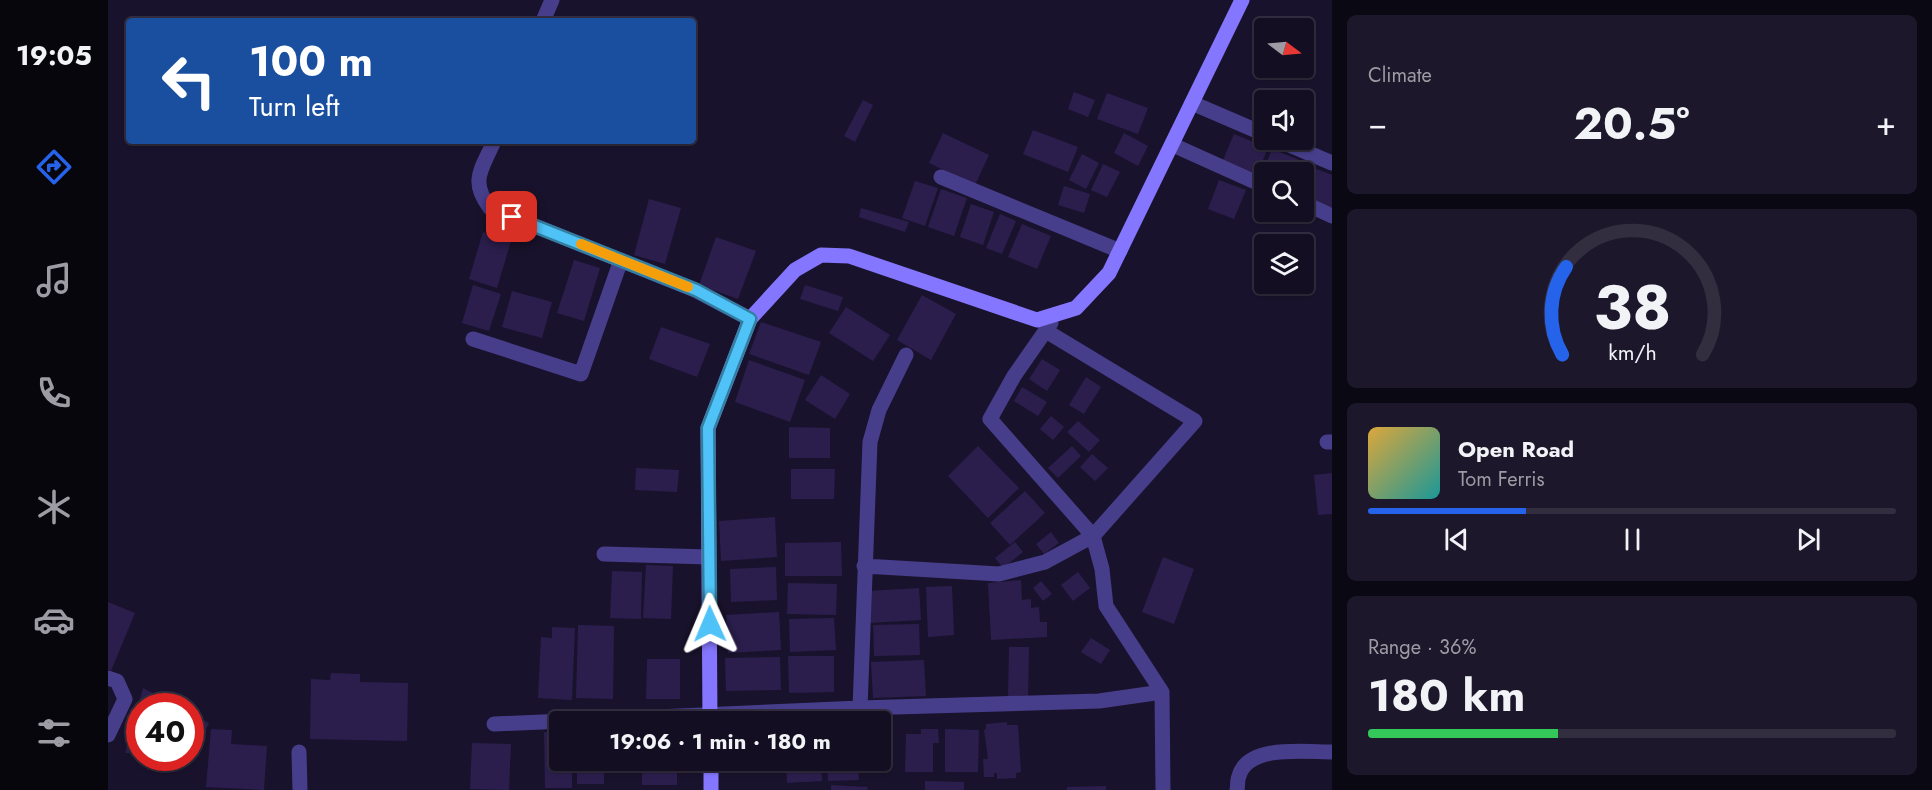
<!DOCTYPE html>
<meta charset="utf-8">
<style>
body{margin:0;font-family:Jost,sans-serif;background:#1c172a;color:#f1f3f6;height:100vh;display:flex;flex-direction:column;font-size:22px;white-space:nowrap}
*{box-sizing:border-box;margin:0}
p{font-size:20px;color:#9d9ca5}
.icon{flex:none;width:33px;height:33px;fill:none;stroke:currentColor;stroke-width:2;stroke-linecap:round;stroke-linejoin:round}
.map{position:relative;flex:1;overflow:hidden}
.panel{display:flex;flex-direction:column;gap:15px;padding:15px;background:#0a0812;width:600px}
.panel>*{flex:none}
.top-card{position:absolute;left:18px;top:18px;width:570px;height:126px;border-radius:6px;box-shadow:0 2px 4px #0004,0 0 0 2px #322e3f;background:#1a4fa0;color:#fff;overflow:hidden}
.needle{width:39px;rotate:106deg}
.controls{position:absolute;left:1146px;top:18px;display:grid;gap:12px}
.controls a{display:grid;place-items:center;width:60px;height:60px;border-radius:6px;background:#130e21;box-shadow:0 2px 4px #0004,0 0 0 2px #322e3f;font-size:30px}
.speed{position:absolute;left:18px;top:693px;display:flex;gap:12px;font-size:30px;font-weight:700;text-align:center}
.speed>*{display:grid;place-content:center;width:78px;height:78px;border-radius:50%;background:#130e21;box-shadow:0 2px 4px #0004,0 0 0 2px #322e3f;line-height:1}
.speed .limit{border:9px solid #d22;background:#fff;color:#111}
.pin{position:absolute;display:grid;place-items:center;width:51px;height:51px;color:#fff;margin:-26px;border-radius:12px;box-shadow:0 3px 9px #0006}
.me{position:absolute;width:66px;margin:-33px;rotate:359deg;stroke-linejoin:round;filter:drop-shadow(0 0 4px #0008)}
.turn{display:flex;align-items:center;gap:21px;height:126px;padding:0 24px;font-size:27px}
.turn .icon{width:78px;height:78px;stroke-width:2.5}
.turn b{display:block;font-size:42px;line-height:51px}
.big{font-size:45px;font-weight:700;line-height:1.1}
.panel .widget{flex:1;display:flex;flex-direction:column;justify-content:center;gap:9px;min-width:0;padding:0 21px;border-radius:9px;background:#1c172a}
.panel .dial{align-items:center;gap:0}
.dial svg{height:156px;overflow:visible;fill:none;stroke:#322e3f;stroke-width:7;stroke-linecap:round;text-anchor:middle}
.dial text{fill:#f1f3f6;stroke:none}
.song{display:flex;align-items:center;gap:18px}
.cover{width:72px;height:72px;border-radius:9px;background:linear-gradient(135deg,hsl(40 70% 55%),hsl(180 70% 35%))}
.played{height:6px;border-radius:3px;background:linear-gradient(90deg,#2563eb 30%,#322e3f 30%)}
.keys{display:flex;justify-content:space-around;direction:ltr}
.heat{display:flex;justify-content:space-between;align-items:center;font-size:33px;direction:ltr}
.charge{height:9px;border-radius:4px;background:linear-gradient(90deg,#34c759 36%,#322e3f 0)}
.trip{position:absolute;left:441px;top:711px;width:342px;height:60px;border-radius:6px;background:#130e21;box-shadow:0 2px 4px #0004,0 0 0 2px #322e3f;font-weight:700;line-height:60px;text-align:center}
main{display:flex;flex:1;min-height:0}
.tabs{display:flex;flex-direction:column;width:108px;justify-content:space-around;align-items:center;background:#08060d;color:#9d9ca5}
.tabs .icon{width:42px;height:42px}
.tabs .active{color:#2563eb}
.tabs b{font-size:27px;color:#f1f3f6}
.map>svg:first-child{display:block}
.building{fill:#2b1e4d}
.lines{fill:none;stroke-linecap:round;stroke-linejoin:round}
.street{stroke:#473e8b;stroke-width:15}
.secondary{stroke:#8476fe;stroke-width:15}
.route-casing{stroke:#337fa1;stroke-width:15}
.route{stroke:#4fc3f7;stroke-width:10}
.slow{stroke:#f59e0b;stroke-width:10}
</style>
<main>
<nav class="tabs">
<b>19:05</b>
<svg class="icon active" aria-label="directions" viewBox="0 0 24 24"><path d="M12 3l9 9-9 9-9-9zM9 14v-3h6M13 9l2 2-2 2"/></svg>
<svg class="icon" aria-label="music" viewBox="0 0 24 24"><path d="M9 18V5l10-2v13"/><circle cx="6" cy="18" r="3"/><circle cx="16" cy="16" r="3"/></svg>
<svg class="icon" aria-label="phone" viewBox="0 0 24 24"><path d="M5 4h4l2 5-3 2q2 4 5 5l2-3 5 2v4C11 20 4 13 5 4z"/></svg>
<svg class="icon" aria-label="climate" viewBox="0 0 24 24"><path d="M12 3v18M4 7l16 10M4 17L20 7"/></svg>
<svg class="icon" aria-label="car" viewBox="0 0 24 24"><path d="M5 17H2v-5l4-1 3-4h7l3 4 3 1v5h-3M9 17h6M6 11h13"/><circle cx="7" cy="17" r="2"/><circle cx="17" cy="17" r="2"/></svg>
<svg class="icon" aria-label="filters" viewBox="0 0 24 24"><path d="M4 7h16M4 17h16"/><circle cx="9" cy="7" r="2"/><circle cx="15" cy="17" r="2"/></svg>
</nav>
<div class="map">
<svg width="1224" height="790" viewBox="0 0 1224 790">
<rect width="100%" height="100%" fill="#19122c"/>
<path class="building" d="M966,92l21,8 -7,17 -20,-8z
M999,93l41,15 -10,26 -41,-15z
M755,100l10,5 -18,37 -11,-6z
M925,130l45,17 -10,25 -45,-18z
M835,133l46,22 -14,30 -46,-22z
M1016,133l24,13 -10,20 -24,-13z
M1126,134l34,14 -13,31 -34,-14z
M1164,149l35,14 -4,9h-39v12l-5,-2z
M974,154l17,9 -13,26 -17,-9z
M995,164l17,8 -13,25 -16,-7z
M1201,166l23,9v38l-28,-11v-20z
M1111,180l27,10 -12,29 -26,-10z
M807,181l23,7 -13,38 -23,-8z
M956,186l26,8 -6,19 -26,-8z
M833,189l26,9 -13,38 -26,-9z
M541,199l32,9 -16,56 -31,-9z
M863,204l23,8 -11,33 -23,-8z
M753,208l48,14 -4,10 -46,-15z
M892,214l16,7 -14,33 -16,-6z
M914,224l29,12 -14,33 -29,-12z
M375,232l28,9 -14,47 -28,-9z
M608,237l40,14 -18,48 -39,-14z
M466,260l26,8 -16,53 -27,-8z
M365,285l28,9 -12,37 -27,-8z
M697,285l38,12 -5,14 -38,-12z
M404,291l40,11 -10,36 -40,-11z
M814,295l34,19 -25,46 -34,-20z
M738,307l44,28 -17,26 -44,-28z
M653,322l60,20 -12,33 -60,-21z
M553,327l49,17 -13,33 -48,-18z
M934,359l18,11 -13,21 -18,-12z
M641,360l56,20 -15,42 -55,-20z
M713,375l29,19 -15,25 -30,-19z
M978,377l15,10 -17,27 -15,-9z
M914,387l25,15 -9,14 -24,-15z
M943,416l13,11 -11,13 -13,-11z
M970,421l22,19 -11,12 -22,-20z
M681,427l41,1v30h-41z
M870,446l41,42 -31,30 -40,-42z
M964,446l9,10 -23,22 -10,-10z
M984,454l16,14 -13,13 -15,-14z
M528,468l43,2 -2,22 -42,-2z
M683,469h44l-1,30h-43z
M1224,473v41l-14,1 -4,-40z
M917,491l20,22 -35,32 -20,-22z
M667,517l2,40 -56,4 -2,-40z
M943,532l8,11 -15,11 -8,-10z
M733,542l1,34h-57v-33z
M907,542l8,10 -20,16 -8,-10z
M1055,557l31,12 -20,55 -32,-12z
M538,565l27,1 -2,53 -28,-1z
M668,567l1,33 -46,2 -1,-33z
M504,571l30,1 -1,47 -31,-1z
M970,572l12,16 -17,13 -12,-16z
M913,580l1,20 9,-1v9l8,-1 1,15h7v15l-56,3 -3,-57z
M933,581l11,13 -9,7 -10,-13z
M680,583l49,1 -1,31 -49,-1z
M844,586l2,49 -26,2 -2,-50z
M811,588l2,32 -51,3 -2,-32z
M0,602l27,11 -24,58 -3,-1z
M671,612l2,38 -53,3 -2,-38z
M726,618l2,32 -46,2 -1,-33z
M811,624l1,31 -46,1 -1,-31z
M470,625l36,1 -1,73 -37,-1z
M444,627l23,1 -3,72 -34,-2 3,-61 11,1z
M983,638l19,12 -9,14 -20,-12z
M901,647h20l-1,52h-20z
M680,656h46v36l-45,1z
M672,657l1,33 -55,1 -1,-33z
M539,659h33v40h-34z
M816,660l2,36 -53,2 -2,-36z
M223,673l29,1v8l48,1 -1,58 -97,-2 1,-60 19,1z
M35,688l35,18h-38v47h-15z
M82,713l19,10 -15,33h-4z
M899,722v3h11l3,47 -5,1v5l-19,1v-6h-3v4h-10l-1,-18h5l-4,-29 2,-1v-5z
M103,729l21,1 -1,14 36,2 -3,44 -58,-3z
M813,729h17l1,14h-6v29h-28l1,-38h15z
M837,729l34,1 -1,42h-33z
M436,732h16v28h12v28h-27z
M364,743l39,1 -2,46 -39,-1z
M469,760h27v24h-27z
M534,760h35v25h-35z
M678,760h35l1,21 -35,2z
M719,760h31l1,20 -31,1z
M817,781l39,1v8h-39z
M723,785l37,2 -1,3h-36z
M998,786v4h-39v-3z"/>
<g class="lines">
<path class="street" d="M435,21l9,-21
M1084,103l72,31
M1170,140l54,23
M386,141c-12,29 -25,39 -4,67l205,82 55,29
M1065,145l91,41
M833,177l179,74
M1196,203l28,13
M943,323l-37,53 -24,43 103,117 9,33 4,37 56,86 1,98
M365,339l108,35 40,-114
M1219,442h5
M496,554l105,3
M756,566l135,8 46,-12 48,-26 102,-115 -149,-90
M0,678l9,3 8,18 -17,36
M752,708l10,-266 9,-32 27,-55
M386,724l366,-16 239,-7 63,-9
M191,752l1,38
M1129,790c1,-4 0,-10 2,-14 9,-32 67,-24 93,-24"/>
<path class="secondary" d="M602,722l-2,-294 42,-109 45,-49 26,-15 28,1 188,64 39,-12 33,-35 133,-273
M603,760v30"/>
</g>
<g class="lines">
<defs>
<path id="route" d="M404,217l184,73 54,29 -42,109 2,196"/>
</defs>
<use href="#route" class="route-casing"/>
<use href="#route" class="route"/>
<path class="slow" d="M473,244l107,43"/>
</g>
</svg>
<div class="controls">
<a><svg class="needle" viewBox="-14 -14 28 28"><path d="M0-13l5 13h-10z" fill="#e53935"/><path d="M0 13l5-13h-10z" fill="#9d9ca5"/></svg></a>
<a><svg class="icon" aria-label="sound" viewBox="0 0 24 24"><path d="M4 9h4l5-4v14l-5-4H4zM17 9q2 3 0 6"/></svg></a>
<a><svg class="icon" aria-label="search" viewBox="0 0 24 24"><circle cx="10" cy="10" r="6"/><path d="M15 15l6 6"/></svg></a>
<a><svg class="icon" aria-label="layers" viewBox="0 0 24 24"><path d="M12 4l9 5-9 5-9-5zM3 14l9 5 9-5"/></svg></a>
</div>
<div class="speed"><div class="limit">40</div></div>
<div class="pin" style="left:404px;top:217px;background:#d93025"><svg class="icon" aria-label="arrive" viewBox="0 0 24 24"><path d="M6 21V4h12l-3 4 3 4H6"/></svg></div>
<svg class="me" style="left:602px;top:624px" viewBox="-20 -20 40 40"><path d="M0-17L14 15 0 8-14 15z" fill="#4fc3f7" stroke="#fff" stroke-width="4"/></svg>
<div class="trip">19:06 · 1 min · 180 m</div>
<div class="top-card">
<div class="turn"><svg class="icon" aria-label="left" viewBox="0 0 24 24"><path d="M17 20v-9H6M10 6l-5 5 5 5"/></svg><div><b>100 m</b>Turn left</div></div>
</div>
</div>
<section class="panel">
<div class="widget"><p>Climate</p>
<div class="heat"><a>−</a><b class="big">20.5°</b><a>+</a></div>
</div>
<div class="widget dial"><svg viewBox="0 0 100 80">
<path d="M14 69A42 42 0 1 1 86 69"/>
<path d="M14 69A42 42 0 0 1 16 24" stroke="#2563eb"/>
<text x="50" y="56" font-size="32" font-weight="700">38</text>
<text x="50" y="72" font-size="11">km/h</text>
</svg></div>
<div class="widget">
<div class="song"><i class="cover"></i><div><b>Open Road</b><p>Tom Ferris</p></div></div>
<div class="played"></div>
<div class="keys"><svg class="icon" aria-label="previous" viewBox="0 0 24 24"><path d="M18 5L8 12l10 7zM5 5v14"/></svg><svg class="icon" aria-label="pause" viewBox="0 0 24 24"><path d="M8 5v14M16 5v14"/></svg><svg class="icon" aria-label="next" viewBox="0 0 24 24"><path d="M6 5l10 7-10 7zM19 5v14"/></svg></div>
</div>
<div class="widget"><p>Range · 36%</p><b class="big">180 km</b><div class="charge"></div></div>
</section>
</main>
